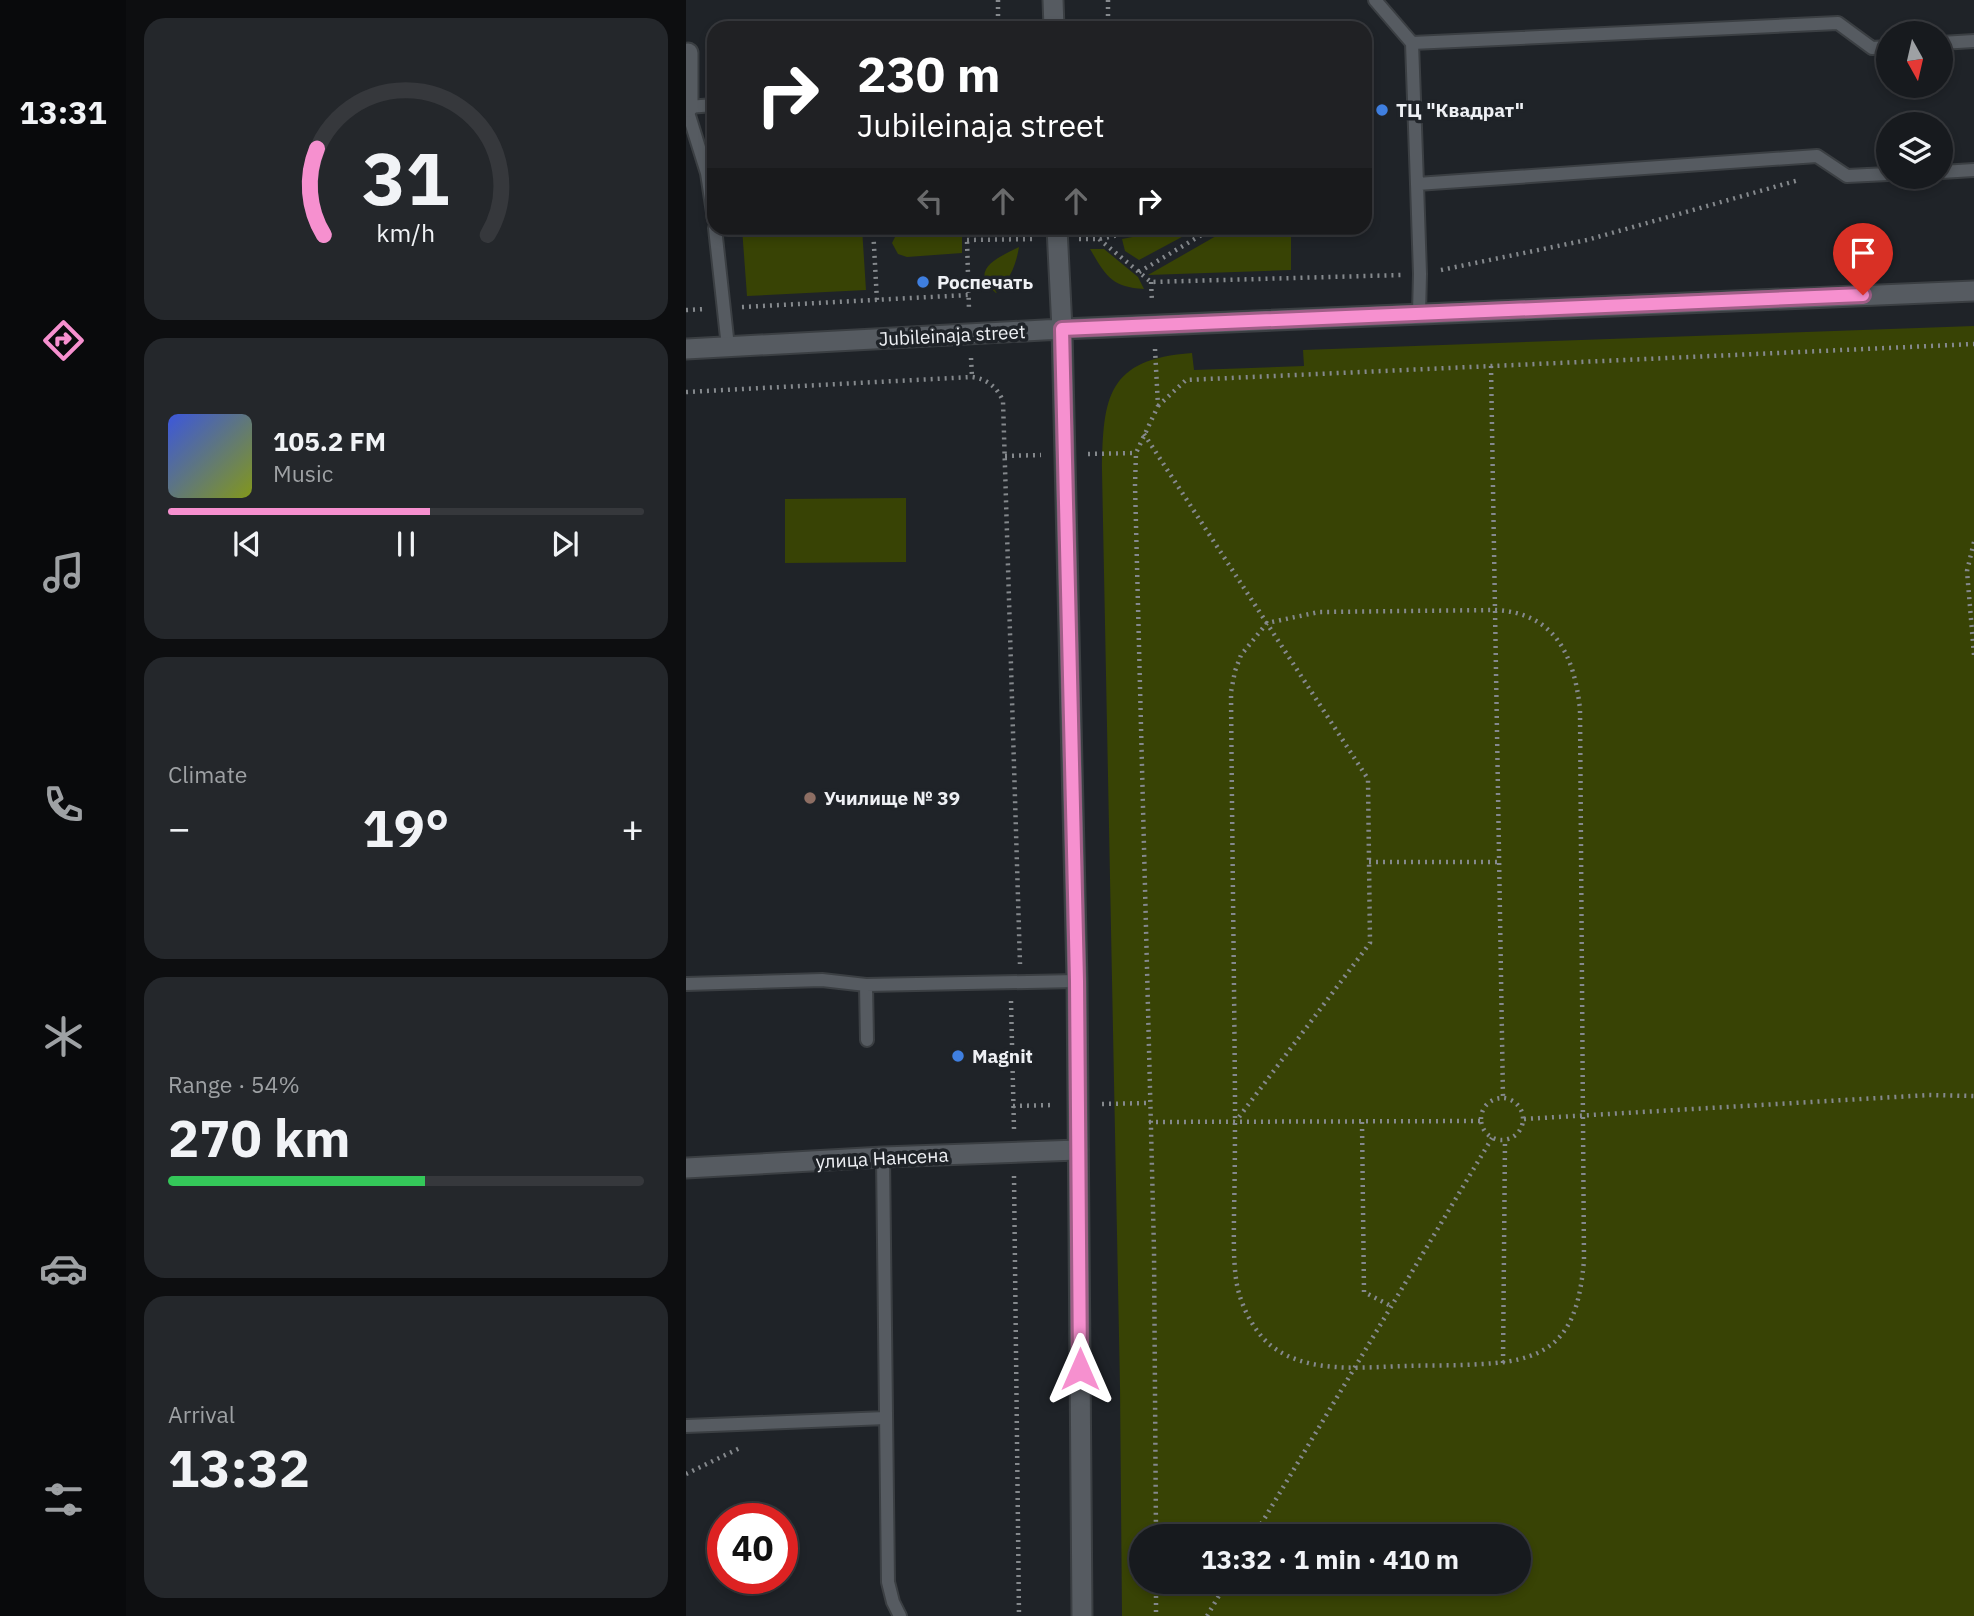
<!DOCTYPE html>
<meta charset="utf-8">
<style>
body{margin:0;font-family:"IBM Plex Sans",sans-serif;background:#24272b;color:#f1f3f6;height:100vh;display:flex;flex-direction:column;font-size:26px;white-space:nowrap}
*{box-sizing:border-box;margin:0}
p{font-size:23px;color:#9ea1a4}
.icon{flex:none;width:38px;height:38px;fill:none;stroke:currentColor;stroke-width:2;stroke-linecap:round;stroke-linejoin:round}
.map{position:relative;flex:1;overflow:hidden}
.side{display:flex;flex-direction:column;gap:18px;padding:18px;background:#0d0e10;width:560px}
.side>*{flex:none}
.banner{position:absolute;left:21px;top:21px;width:665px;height:214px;border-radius:21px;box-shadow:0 4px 10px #0003,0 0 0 2px #36383c;background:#202124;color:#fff;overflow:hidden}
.needle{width:46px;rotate:172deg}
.controls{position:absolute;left:1190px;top:21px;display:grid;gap:14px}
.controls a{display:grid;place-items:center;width:77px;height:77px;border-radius:50%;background:#171a1e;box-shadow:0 4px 10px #0003,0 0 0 2px #36383c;font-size:35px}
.speed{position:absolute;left:21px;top:1503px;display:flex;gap:14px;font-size:35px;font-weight:700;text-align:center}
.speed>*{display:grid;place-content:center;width:91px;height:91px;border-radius:50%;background:#171a1e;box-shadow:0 4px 10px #0003,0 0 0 2px #36383c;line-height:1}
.speed .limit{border:10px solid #d22;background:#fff;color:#111}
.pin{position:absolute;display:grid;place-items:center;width:60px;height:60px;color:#fff;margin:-72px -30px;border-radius:50% 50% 50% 0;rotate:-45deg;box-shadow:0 0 7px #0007}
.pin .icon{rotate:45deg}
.me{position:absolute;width:77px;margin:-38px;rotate:0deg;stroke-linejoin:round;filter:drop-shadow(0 0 5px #0008)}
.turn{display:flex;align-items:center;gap:24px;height:147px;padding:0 35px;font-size:32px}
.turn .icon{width:91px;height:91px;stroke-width:2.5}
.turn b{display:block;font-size:49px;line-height:60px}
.lanes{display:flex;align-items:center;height:66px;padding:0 35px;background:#0003;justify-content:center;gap:35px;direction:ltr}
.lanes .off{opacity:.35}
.big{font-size:52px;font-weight:700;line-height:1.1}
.side .widget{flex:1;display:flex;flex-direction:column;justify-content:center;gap:10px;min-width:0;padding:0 24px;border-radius:21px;background:#24272b}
.side .dial{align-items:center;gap:0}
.dial svg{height:182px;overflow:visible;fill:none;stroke:#36383c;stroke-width:7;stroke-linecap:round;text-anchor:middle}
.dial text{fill:#f1f3f6;stroke:none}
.song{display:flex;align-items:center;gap:21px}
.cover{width:84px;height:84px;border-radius:10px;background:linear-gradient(135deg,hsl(230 70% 55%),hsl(70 70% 35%))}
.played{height:7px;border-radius:4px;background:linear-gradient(90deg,#f690cf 55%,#36383c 55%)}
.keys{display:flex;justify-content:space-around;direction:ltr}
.heat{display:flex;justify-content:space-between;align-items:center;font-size:38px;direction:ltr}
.charge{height:10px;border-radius:5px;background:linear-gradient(90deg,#34c759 54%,#36383c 0)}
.trip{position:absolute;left:443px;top:1524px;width:402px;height:70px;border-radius:35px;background:#171a1e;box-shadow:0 4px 10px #0003,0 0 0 2px #36383c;font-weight:700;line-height:70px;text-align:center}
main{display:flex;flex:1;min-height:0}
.tab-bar{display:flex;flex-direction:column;width:126px;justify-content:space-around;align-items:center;background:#090a0c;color:#9ea1a4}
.tab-bar .icon{width:49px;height:49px}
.tab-bar .active{color:#f690cf}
.tab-bar b{font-size:32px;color:#f1f3f6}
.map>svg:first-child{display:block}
.green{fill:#384305;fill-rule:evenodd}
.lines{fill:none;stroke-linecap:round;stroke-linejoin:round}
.service-casing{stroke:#3b3f43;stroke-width:16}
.minor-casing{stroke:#3b3f43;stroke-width:23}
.tertiary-casing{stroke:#3b3f43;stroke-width:23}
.path{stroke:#85898d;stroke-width:4.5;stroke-dasharray:2 5;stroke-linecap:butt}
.service{stroke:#565b61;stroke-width:12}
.minor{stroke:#565b61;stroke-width:19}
.tertiary{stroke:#565b61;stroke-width:19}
.route-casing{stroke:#a05e87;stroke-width:18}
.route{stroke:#f690cf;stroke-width:12}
.shop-dot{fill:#3f7fe0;stroke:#1f2328;stroke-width:2.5}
.education-dot{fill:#8d6e63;stroke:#1f2328;stroke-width:2.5}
.labels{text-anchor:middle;stroke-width:7;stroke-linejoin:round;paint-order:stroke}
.poi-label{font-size:19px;font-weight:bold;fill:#eef0f4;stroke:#1f2328;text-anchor:start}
.street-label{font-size:19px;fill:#eef0f4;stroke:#1f2328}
</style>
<main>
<nav class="tab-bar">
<b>13:31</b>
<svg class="icon active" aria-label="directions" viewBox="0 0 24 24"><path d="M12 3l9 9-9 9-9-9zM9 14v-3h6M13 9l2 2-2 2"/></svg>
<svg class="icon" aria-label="music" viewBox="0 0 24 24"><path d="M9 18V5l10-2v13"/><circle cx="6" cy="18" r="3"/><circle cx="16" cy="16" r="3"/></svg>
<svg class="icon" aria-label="phone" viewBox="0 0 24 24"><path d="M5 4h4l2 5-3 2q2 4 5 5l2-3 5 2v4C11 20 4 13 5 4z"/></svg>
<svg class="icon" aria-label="climate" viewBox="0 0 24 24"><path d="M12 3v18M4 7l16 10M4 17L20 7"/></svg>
<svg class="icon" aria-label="car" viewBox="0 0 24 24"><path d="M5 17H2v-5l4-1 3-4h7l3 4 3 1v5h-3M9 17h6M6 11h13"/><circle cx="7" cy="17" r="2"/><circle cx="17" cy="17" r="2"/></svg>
<svg class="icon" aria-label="filters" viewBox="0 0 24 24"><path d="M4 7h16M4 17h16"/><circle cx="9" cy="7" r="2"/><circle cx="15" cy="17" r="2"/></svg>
</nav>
<section class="side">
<div class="widget dial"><svg viewBox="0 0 100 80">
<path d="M14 69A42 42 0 1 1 86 69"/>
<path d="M14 69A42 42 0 0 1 11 31" stroke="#f690cf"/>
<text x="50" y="56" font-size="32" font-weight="700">31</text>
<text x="50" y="72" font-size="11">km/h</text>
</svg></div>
<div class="widget">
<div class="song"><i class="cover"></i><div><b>105.2 FM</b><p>Music</p></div></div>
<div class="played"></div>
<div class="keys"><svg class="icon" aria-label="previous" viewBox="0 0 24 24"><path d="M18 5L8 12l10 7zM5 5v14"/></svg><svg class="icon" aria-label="pause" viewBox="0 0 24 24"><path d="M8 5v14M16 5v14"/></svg><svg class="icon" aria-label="next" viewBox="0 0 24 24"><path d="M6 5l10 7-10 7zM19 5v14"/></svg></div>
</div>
<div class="widget"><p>Climate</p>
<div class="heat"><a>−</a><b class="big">19°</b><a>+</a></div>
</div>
<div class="widget"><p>Range · 54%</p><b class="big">270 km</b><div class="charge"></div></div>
<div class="widget"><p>Arrival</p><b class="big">13:32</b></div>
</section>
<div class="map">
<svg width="1288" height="1616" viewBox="0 0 1288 1616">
<rect width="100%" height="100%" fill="#1f2328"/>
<path class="green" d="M56,228h120l4,62 -119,6z
M217,228h59v25l-55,4 -9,-3 -6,-11 6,-12z
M493,228h14v3l-54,29 -14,-9 -3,-12z
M537,232l68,1v37l-143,5z
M333,247c-3,18 -9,33 -23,46 -29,-23 3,-36 23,-46z
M404,249h14l34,28 6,12c-33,-2 -38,-13 -54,-40z
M1288,326v1290h-852l-2,-229 -18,-916c1,-74 5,-112 90,-118l2,17 110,-4 -1,-16zM455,1536h378v46h-378z
M220,498v64l-121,1v-64z"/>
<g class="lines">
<defs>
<path id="service" d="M689,0l37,43 5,141
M726,43l426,-20 34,25 16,-1
M1255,43l33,-2
M0,106l21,67 7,46
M2,107l26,-2
M1255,172l33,-2
M29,228l13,119
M733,313l1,-39 -3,-90 400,-28 30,20 41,-2
M0,984l136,-4 44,5 211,-4
M180,985l1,55
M197,1157l5,425 5,20 7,14
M0,1426l200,-8"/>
<path id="minor" d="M2,53v54
M376,329l912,-38
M0,1168l197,-11 195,-7"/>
<path id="tertiary" d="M367,0l1,28
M371,228l5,101 15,652 5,635
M0,349l376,-20"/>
</defs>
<use href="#service" class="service-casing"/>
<use href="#minor" class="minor-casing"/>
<use href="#tertiary" class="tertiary-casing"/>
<path class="path" d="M312,0v28
M422,0v28
M187,228l4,73
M283,228l-2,12 2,70
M315,228v10
M393,239h20l55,-11
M413,239l52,43 250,-7
M281,240l69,-1
M755,270l146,-30 212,-60
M453,272l69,-41
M465,282l1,20
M56,307l226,-12
M0,310l19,-1
M469,349l3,57 -22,47 -1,32 19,765 2,286
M285,358l1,19
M805,366l12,732
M0,392l286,-15c15,2 25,10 31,24l17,563
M472,406l28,-26 788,-36
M458,434l224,345 2,164 -134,178
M402,454l48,-1
M319,456l36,-1
M1288,542l-7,29 7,84
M809,610c60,3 79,45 85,99l4,551c-6,73 -28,101 -103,104 -25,2 -50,1 -74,2 -45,1 -101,9 -138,-22 -17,-15 -30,-42 -33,-65 -3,-23 -2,-46 -2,-69 1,-37 1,-74 1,-111 -1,-136 -3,-271 -4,-407l4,-21 6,-16 26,-32 52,-11z
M683,862h130
M325,1001l3,128
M795 1119a21 21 0 1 1 42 0a21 21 0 1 1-42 0Z
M416,1104l47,-1
M327,1106l42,-1
M838,1119l405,-24 45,1
M463,1122l332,-1
M676,1122l2,170 27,14
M328,1176l5,440
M817,1363l2,-222
M0,1474l56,-27
M568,1536l238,-398
M470,1582v34
M521,1616l20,-34"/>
<use href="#service" class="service"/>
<use href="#minor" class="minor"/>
<use href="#tertiary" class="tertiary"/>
</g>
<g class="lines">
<defs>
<path id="route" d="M394,1369l-3,-388 -15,-652 801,-34"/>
</defs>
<use href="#route" class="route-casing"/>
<use href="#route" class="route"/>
</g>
<g class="shop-dot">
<circle cx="696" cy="110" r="7"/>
<circle cx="237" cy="282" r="7"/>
<circle cx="272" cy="1056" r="7"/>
</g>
<circle class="education-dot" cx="124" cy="798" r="7"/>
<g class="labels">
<g class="poi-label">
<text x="710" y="117">ТЦ "Квадрат"</text>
<text x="251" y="289">Роспечать</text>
<text x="138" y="805">Училище № 39</text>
<text x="286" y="1063">Magnit</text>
</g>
<g class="street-label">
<text transform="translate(266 335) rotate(-3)" y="7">Jubileinaja street</text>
<text transform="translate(196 1158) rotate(-3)" y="7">улица Нансена</text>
</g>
</g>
</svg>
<div class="controls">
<a><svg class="needle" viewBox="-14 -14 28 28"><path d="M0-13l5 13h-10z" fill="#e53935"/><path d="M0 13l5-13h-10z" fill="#9ea1a4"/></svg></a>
<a><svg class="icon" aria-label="layers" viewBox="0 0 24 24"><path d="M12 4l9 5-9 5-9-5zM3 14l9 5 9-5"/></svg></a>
</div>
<div class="speed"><div class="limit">40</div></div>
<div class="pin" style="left:1177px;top:295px;background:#d93025"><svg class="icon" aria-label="arrive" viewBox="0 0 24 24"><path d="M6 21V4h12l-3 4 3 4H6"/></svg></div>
<svg class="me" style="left:394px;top:1369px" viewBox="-20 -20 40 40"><path d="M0-17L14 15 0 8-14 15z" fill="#f690cf" stroke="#fff" stroke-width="4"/></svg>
<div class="trip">13:32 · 1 min · 410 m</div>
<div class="banner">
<div class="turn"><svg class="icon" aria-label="right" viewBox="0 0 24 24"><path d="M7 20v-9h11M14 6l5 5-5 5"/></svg><div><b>230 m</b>Jubileinaja street</div></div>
<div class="lanes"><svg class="icon off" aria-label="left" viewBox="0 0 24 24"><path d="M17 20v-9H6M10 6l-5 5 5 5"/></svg><svg class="icon off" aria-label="ahead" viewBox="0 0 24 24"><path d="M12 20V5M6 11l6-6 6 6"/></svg><svg class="icon off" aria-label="ahead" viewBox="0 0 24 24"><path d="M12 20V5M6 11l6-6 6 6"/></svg><svg class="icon" aria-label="right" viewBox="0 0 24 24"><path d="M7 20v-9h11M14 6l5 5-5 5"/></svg></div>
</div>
</div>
</main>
